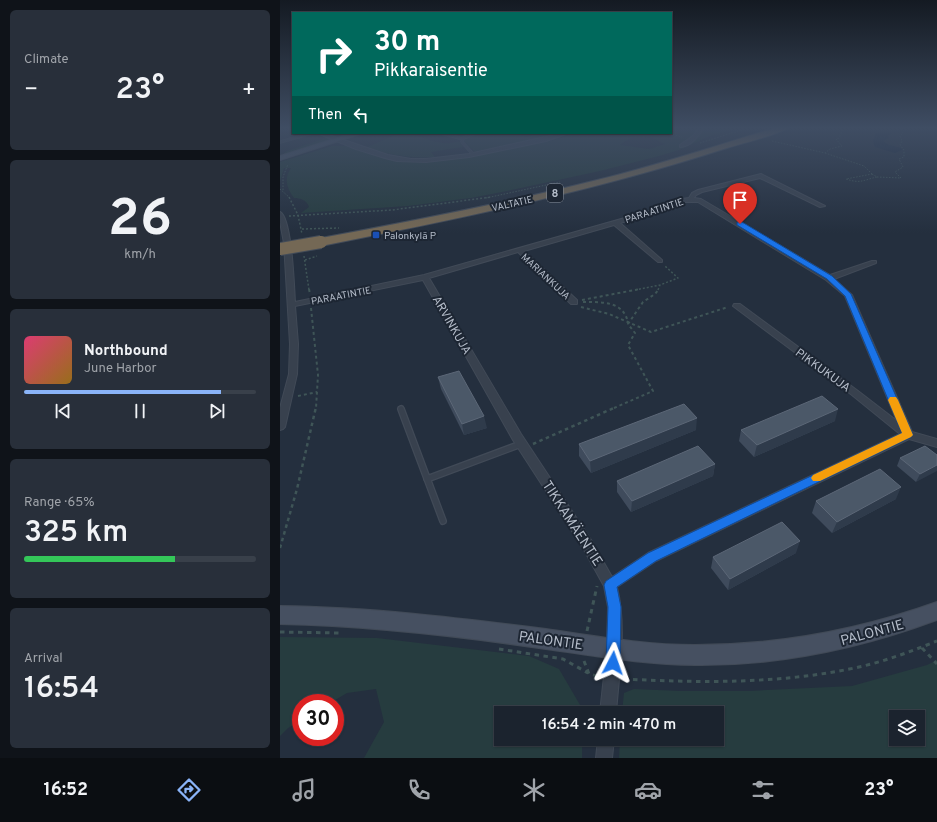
<!DOCTYPE html>
<meta charset="utf-8">
<style>
body{margin:0;font-family:Overpass,sans-serif;background:#282f3a;color:#f1f3f6;height:100vh;display:flex;flex-direction:column;font-size:15px;white-space:nowrap}
*{box-sizing:border-box;margin:0}
p{font-size:13px;color:#a0a4aa}
.icon{flex:none;width:22px;height:22px;fill:none;stroke:currentColor;stroke-width:2;stroke-linecap:round;stroke-linejoin:round}
.map{position:relative;flex:1;overflow:hidden}
.details{display:flex;flex-direction:column;gap:10px;padding:10px;background:#0f1319;width:280px}
.details>*{flex:none}
.guide{position:absolute;left:12px;top:12px;width:380px;height:122px;border-radius:0px;box-shadow:0 1px 3px #0004,0 0 0 1px #39404a;background:#00695c;color:#fff;overflow:hidden}
.controls{position:absolute;left:609px;top:710px;display:grid;gap:8px}
.controls a{display:grid;place-items:center;width:36px;height:36px;border-radius:0px;background:#1b232e;box-shadow:0 1px 3px #0004,0 0 0 1px #39404a;font-size:20px}
.speed{position:absolute;left:12px;top:694px;display:flex;gap:8px;font-size:20px;font-weight:700;text-align:center}
.speed>*{display:grid;place-content:center;width:52px;height:52px;border-radius:50%;background:#1b232e;box-shadow:0 1px 3px #0004,0 0 0 1px #39404a;line-height:1}
.speed .limit{border:6px solid #d22;background:#fff;color:#111}
.pin{position:absolute;display:grid;place-items:center;width:34px;height:34px;color:#fff;margin:-41px -17px;border-radius:50% 50% 50% 0;rotate:-45deg;box-shadow:0 0 4px #0007}
.pin .icon{rotate:45deg}
.me{position:absolute;width:44px;margin:-22px;rotate:4deg;stroke-linejoin:round;filter:drop-shadow(0 0 3px #0008)}
.turn{display:flex;align-items:center;gap:14px;height:84px;padding:0 16px;font-size:18px}
.turn .icon{width:52px;height:52px;stroke-width:2.5}
.turn b{display:block;font-size:28px;line-height:34px}
.then{display:flex;align-items:center;height:38px;padding:0 16px;background:#0003;gap:8px;font-size:15px}
.big{font-size:30px;font-weight:600;line-height:1.1}
.details .card{flex:1;display:flex;flex-direction:column;justify-content:center;gap:6px;min-width:0;padding:0 14px;border-radius:6px;background:#282f3a}
.details .dial{align-items:center;gap:0}
.dial b{font-size:52px;line-height:1}
.song{display:flex;align-items:center;gap:12px}
.cover{width:48px;height:48px;border-radius:6px;background:linear-gradient(135deg,hsl(340 70% 55%),hsl(40 70% 35%))}
.played{height:4px;border-radius:2px;background:linear-gradient(90deg,#8ab4f8 85%,#39404a 85%)}
.keys{display:flex;justify-content:space-around;direction:ltr}
.heat{display:flex;justify-content:space-between;align-items:center;font-size:22px;direction:ltr}
.charge{height:6px;border-radius:3px;background:linear-gradient(90deg,#34c759 65%,#39404a 0)}
.trip{position:absolute;left:214px;top:706px;width:230px;height:40px;border-radius:0px;background:#1b232e;box-shadow:0 1px 3px #0004,0 0 0 1px #39404a;font-weight:600;line-height:40px;text-align:center}
.tab-bar{display:flex;height:64px;justify-content:space-around;align-items:center;background:#0b0e12;color:#a0a4aa}
.tab-bar .icon{width:28px;height:28px}
.tab-bar .active{color:#8ab4f8}
.tab-bar b{font-size:18px;color:#f1f3f6}
main{display:flex;flex:1;min-height:0}
.map>svg:first-child{display:block}
.green{fill:#263c3f;fill-rule:evenodd}
.water{fill:#17263c}
.lines{fill:none;stroke-linecap:round;stroke-linejoin:round}
.lane-far1-casing{stroke:#414a57;stroke-width:3.5}
.lane-casing{stroke:#414a57;stroke-width:8}
.street-casing{stroke:#414a57;stroke-width:2}
.secondary-casing{stroke:#414a57;stroke-width:2}
.highway-casing{stroke:#434c59;stroke-width:2}
.path-far4{stroke:#3f5557;stroke-width:1;stroke-dasharray:1.5 1.5;stroke-linecap:butt}
.path-far3{stroke:#3f5557;stroke-width:1.5;stroke-dasharray:2 2;stroke-linecap:butt}
.path-far2{stroke:#3f5557;stroke-width:2;stroke-dasharray:3 3;stroke-linecap:butt}
.path-far1{stroke:#3f5557;stroke-width:2.5;stroke-dasharray:3.5 3.5;stroke-linecap:butt}
.path{stroke:#3f5557;stroke-width:3;stroke-dasharray:4.5 4.5;stroke-linecap:butt}
.lane-far1{stroke:#38414e;stroke-width:2.5}
.lane{stroke:#38414e;stroke-width:5.5}
.street{fill:#38414e;fill-rule:evenodd}
.secondary{fill:#465061;fill-rule:evenodd}
.highway{fill:#746855;fill-rule:evenodd}
.highway-bridge-casing{stroke:#434c59;stroke-width:14;stroke-linecap:butt}
.highway-bridge{stroke:#746855;stroke-width:12}
.wall{fill:#3f4b5c}
.shaded-wall{fill:#2f3b4b}
.building{fill:#4b5868;stroke:#5c6777}
.route{fill:#1a73e8;stroke:#114b97}
.slow{fill:#f59e0b}
.transit-dot{fill:#1a4fb4;stroke:#1d2633;stroke-width:1.5}
.labels{text-anchor:middle;stroke-width:4;stroke-linejoin:round;paint-order:stroke}
.far-street-label{font-size:10px;fill:#b4bcc9;stroke:#1d2633}
.far-poi-label{font-size:10px;fill:#b4bcc9;stroke:#1d2633;text-anchor:start}
.shield{fill:#1d2633;stroke:#878f9c;stroke-width:1}
.shield-label{font-size:11px;font-weight:bold;fill:#b4bcc9}
.street-label{font-size:12px;fill:#b4bcc9;stroke:#1d2633}
.near-street-label{font-size:14px;fill:#b4bcc9;stroke:#1d2633}
</style>
<main>
<section class="details">
<div class="card"><p>Climate</p>
<div class="heat"><a>−</a><b class="big">23°</b><a>+</a></div>
</div>
<div class="card dial"><b>26</b><p>km/h</p></div>
<div class="card">
<div class="song"><i class="cover"></i><div><b>Northbound</b><p>June Harbor</p></div></div>
<div class="played"></div>
<div class="keys"><svg class="icon" aria-label="previous" viewBox="0 0 24 24"><path d="M18 5L8 12l10 7zM5 5v14"/></svg><svg class="icon" aria-label="pause" viewBox="0 0 24 24"><path d="M8 5v14M16 5v14"/></svg><svg class="icon" aria-label="next" viewBox="0 0 24 24"><path d="M6 5l10 7-10 7zM19 5v14"/></svg></div>
</div>
<div class="card"><p>Range · 65%</p><b class="big">325 km</b><div class="charge"></div></div>
<div class="card"><p>Arrival</p><b class="big">16:54</b></div>
</section>
<div class="map">
<svg width="657" height="758" viewBox="0 0 657 758">
<rect width="100%" height="100%" fill="#242f3e"/>
<path class="green" d="M391,127h71l-32,9 -31,14 -20,6 -59,15 -93,20 -36,7 -63,8 -107,7 8,-6c-2,-7 -9,-9 -15,-9 -8,-10 -10,-20 -3,-30h-7l-4,14v-20l52,-16h14l31,10 26,6h27l38,-5 90,-18 16,-6h97zM370,137l15,7 -16,5 -29,-4 10,-7z
M120,133h16l-4,1c15,5 32,13 47,7l4,6 -32,5 4,5c-25,2 -46,-3 -70,-9z
M199,133h34l14,4 12,-4h24l-88,19 -11,-11 1,-3z
M46,138l4,1 -2,2 -43,14 -1,-2 3,-2z
M0,637l97,1 152,18 30,13 24,41v3h-82v26h81v19h-218l20,-36 -8,-33 -29,4 -17,10h-29v18l-13,7 -8,8z
M657,660v98h-318l1,-19h97v-26h-95l2,-20 10,-4 46,2h69l103,-5 75,-21zM616,717h22v22h-22z"/>
<path class="water" d="M610,132l2,1 -4,2 1,3 -6,3 6,4 12,3 1,2 -7,3 -20,-6 -2,-6 3,-8z"/>
<g class="lines">
<defs>
<path id="lane-far1" d="M161,133l22,6
M0,142l32,-9
M193,154l-11,-12 1,-4 13,-5"/>
<path id="lane" d="M121,409l42,112
M147,479l94,-35"/>
<path id="street" d="M420,127h4c-5,8 -13,20 -24,20v-2l13,-9z
M37,133h6l65,22 23,4h15l43,-5 94,-21h6l-23,8 -77,16 -43,5 -29,-1 -12,-3 -29,-9z
M481,174l64,32 -5,1 -60,-29 -58,14 -6,3 -2,3 7,1 129,76 42,-14h4v2l-42,16 18,16 60,137 25,7v8l-28,-8 -253,122 -39,26c10,41 2,85 -1,126h-16l7,-65 1,-41 -4,-21 -21,-38 -70,-108 -90,-160 -128,26 3,38 -1,30 -12,53 -2,2 -3,1v-22l9,-34 1,-30 -6,-101 -4,-21v-10c12,6 14,75 15,90l129,-27 236,-67 22,-9 7,-1 3,-5 6,-3zM405,202h13l128,78 19,16 52,125 -39,-30 -118,-87h-6l-1,2 119,89 48,39 -252,119 -36,24 -21,-37 -70,-106 -92,-156 89,-26 53,52h6v-4l-53,-49 90,-26 44,37h4v-2l-42,-37 44,-13z
M318,739h16l-2,19h-16z"/>
<path id="secondary" d="M73,133h10l-83,27v-4z
M657,602v18c-78,29 -159,46 -242,45 -50,0 -99,-9 -149,-16 -88,-13 -177,-23 -266,-25v-18c89,1 178,12 266,23 49,7 99,16 149,16 83,0 164,-15 242,-43z"/>
<path id="highway" d="M498,127h11c-7,7 -50,17 -62,21 -133,43 -269,71 -406,98l-6,-4 6,-4c92,-17 185,-35 276,-58 61,-15 121,-35 181,-53z"/>
</defs>
<use href="#lane-far1" class="lane-far1-casing"/>
<use href="#lane" class="lane-casing"/>
<use href="#street" class="street-casing"/>
<use href="#secondary" class="secondary-casing"/>
<use href="#highway" class="highway-casing"/>
<path class="path-far4" d="M452,127l5,4
M387,133l15,4
M492,141l53,12 5,-4 12,-3 -6,-7 3,-1 4,-9 -1,-2
M420,143l51,-16
M545,153l39,13 8,8
M592,174l5,3c-14,3 -16,7 -31,2z
M597,177l24,1 -6,-6 8,-5 -4,-8 5,-2v-7l-4,-5 2,-4 -2,-5 3,-3 -3,-3 5,-3
M0,189l10,9
M3,190v-13l5,-13
M206,198l74,-16"/>
<path class="path-far3" d="M9,197l9,18 4,19
M9,216l103,-6 100,-13
M22,229l37,-1
M24,256l5,34
M25,260l12,-4
M355,290l25,-5 18,-7 -13,-12
M378,290l2,-5"/>
<path class="path-far2" d="M29,289l1,5
M302,300l58,-11
M303,302c19,0 41,-1 45,21
M301,307l28,7 42,18 77,-25
M31,308l7,67 -2,33
M18,396l19,-4
M334,408l39,-17 -25,-46 7,-12 -7,-9 15,-22 12,-8 4,-5"/>
<path class="path-far1" d="M253,444l83,-37
M0,548l17,-59 19,-82"/>
<path class="path" d="M307,631l10,-45
M0,632l60,1
M642,648l15,16
M219,649l64,10 25,14
M304,661l5,13 9,2
M344,679c79,4 158,5 235,-12 27,-6 53,-16 78,-26"/>
<use href="#lane-far1" class="lane-far1"/>
<use href="#lane" class="lane"/>
<use href="#street" class="street"/>
<use href="#secondary" class="secondary"/>
<use href="#highway" class="highway"/>
<defs>
<path id="highway-bridge" d="M0,249l41,-7"/>
</defs>
<use href="#highway-bridge" class="highway-bridge-casing"/>
<use href="#highway-bridge" class="highway-bridge"/>
</g>
<path class="wall" d="M158,377l49,51 -23,7 -23,-46z
M555,421l-81,36 -15,-16 2,-11z
M416,430l-105,43 -12,-17v-12z
M657,455l-21,27 -19,-16 3,-8z
M435,464l-2,12 -82,36 -14,-20v-11z
M616,499l-64,34 -20,-20 4,-12z
M516,553l-68,37 -17,-22 2,-11z"/>
<path class="shaded-wall" d="M558,409l-3,12 -81,36 3,-12z
M204,416l3,12 -23,7 -2,-11z
M417,418l-1,12 -105,43 -1,-12z
M435,464l-2,12 -82,36 1,-11z
M657,465v6l-21,11 4,-8z
M621,487l-5,12 -64,34 5,-11z
M520,541l-4,12 -68,37 2,-11z"/>
<path class="building" d="M179,371l25,45 -22,8 -24,-47z
M542,396l16,13 -81,36 -16,-15z
M404,404l13,14 -107,43 -11,-17z
M418,446l17,18 -83,37 -15,-20z
M645,446l12,9v10l-17,9 -20,-16z
M600,469l21,18 -64,35 -21,-21z
M502,522l18,19 -70,38 -17,-22z"/>
<linearGradient id="sky" x2="0" y2="1"><stop stop-color="#141a22"/><stop offset="0.55" stop-color="#3f4d63"/><stop offset="1" stop-color="#3f4d63" stop-opacity="0"/></linearGradient>
<rect width="657" height="233" fill="url(#sky)"/>
<path class="route" d="M457,222h5l90,54 19,18 62,141 -2,2 -255,124 -39,26 4,20 -1,56 -2,5 -5,2 -5,-2 -2,-5 2,-56 -4,-22 2,-4 42,-28 254,-120 -57,-137 -18,-17 -90,-54z"/>
<path class="slow" d="M610,397h6l2,3 15,35 -2,2 -91,44h-7l-2,-3 2,-3 89,-42 -14,-33z"/>
<rect class="transit-dot" x="92" y="231" width="8" height="8" rx="2"/>
<g class="labels">
<g class="far-street-label">
<text transform="translate(232 203) rotate(-13)" y="4">VALTATIE</text>
<text transform="translate(374 210) rotate(-18)" y="4">PARAATINTIE</text>
<text transform="translate(266 276) rotate(43)" y="4">MARIANKUJA</text>
<text transform="translate(61 295) rotate(-11)" y="4">PARAATINTIE</text>
</g>
<g class="far-poi-label">
<text x="104" y="239">Palonkylä P</text>
</g>
<rect class="shield" x="267" y="184" width="16" height="18" rx="3"/>
<g class="shield-label">
<text x="275" y="197">8</text>
</g>
<g class="street-label">
<text transform="translate(172 325) rotate(60)" y="4">ARVINKUJA</text>
<text transform="translate(543 370) rotate(36)" y="4">PIKKUKUJA</text>
</g>
<g class="near-street-label">
<text transform="translate(293 523) rotate(57)" y="5">TIKKAMÄENTIE</text>
<text transform="translate(592 632) rotate(-15)" y="5">PALONTIE</text>
<text transform="translate(271 640) rotate(8)" y="5">PALONTIE</text>
</g>
</g>
</svg>
<div class="controls">
<a><svg class="icon" aria-label="layers" viewBox="0 0 24 24"><path d="M12 4l9 5-9 5-9-5zM3 14l9 5 9-5"/></svg></a>
</div>
<div class="speed"><div class="limit">30</div></div>
<div class="pin" style="left:460px;top:224px;background:#d93025"><svg class="icon" aria-label="arrive" viewBox="0 0 24 24"><path d="M6 21V4h12l-3 4 3 4H6"/></svg></div>
<svg class="me" style="left:333px;top:663px" viewBox="-20 -20 40 40"><path d="M0-17L14 15 0 8-14 15z" fill="#1a73e8" stroke="#fff" stroke-width="4"/></svg>
<div class="trip">16:54 · 2 min · 470 m</div>
<div class="guide">
<div class="turn"><svg class="icon" aria-label="right" viewBox="0 0 24 24"><path d="M7 20v-9h11M14 6l5 5-5 5"/></svg><div><b>30 m</b>Pikkaraisentie</div></div>
<div class="then">Then<svg class="icon" aria-label="left" viewBox="0 0 24 24"><path d="M17 20v-9H6M10 6l-5 5 5 5"/></svg></div>
</div>
</div>
</main>
<nav class="tab-bar">
<b>16:52</b>
<svg class="icon active" aria-label="directions" viewBox="0 0 24 24"><path d="M12 3l9 9-9 9-9-9zM9 14v-3h6M13 9l2 2-2 2"/></svg>
<svg class="icon" aria-label="music" viewBox="0 0 24 24"><path d="M9 18V5l10-2v13"/><circle cx="6" cy="18" r="3"/><circle cx="16" cy="16" r="3"/></svg>
<svg class="icon" aria-label="phone" viewBox="0 0 24 24"><path d="M5 4h4l2 5-3 2q2 4 5 5l2-3 5 2v4C11 20 4 13 5 4z"/></svg>
<svg class="icon" aria-label="climate" viewBox="0 0 24 24"><path d="M12 3v18M4 7l16 10M4 17L20 7"/></svg>
<svg class="icon" aria-label="car" viewBox="0 0 24 24"><path d="M5 17H2v-5l4-1 3-4h7l3 4 3 1v5h-3M9 17h6M6 11h13"/><circle cx="7" cy="17" r="2"/><circle cx="17" cy="17" r="2"/></svg>
<svg class="icon" aria-label="filters" viewBox="0 0 24 24"><path d="M4 7h16M4 17h16"/><circle cx="9" cy="7" r="2"/><circle cx="15" cy="17" r="2"/></svg>
<b>23°</b>
</nav>
